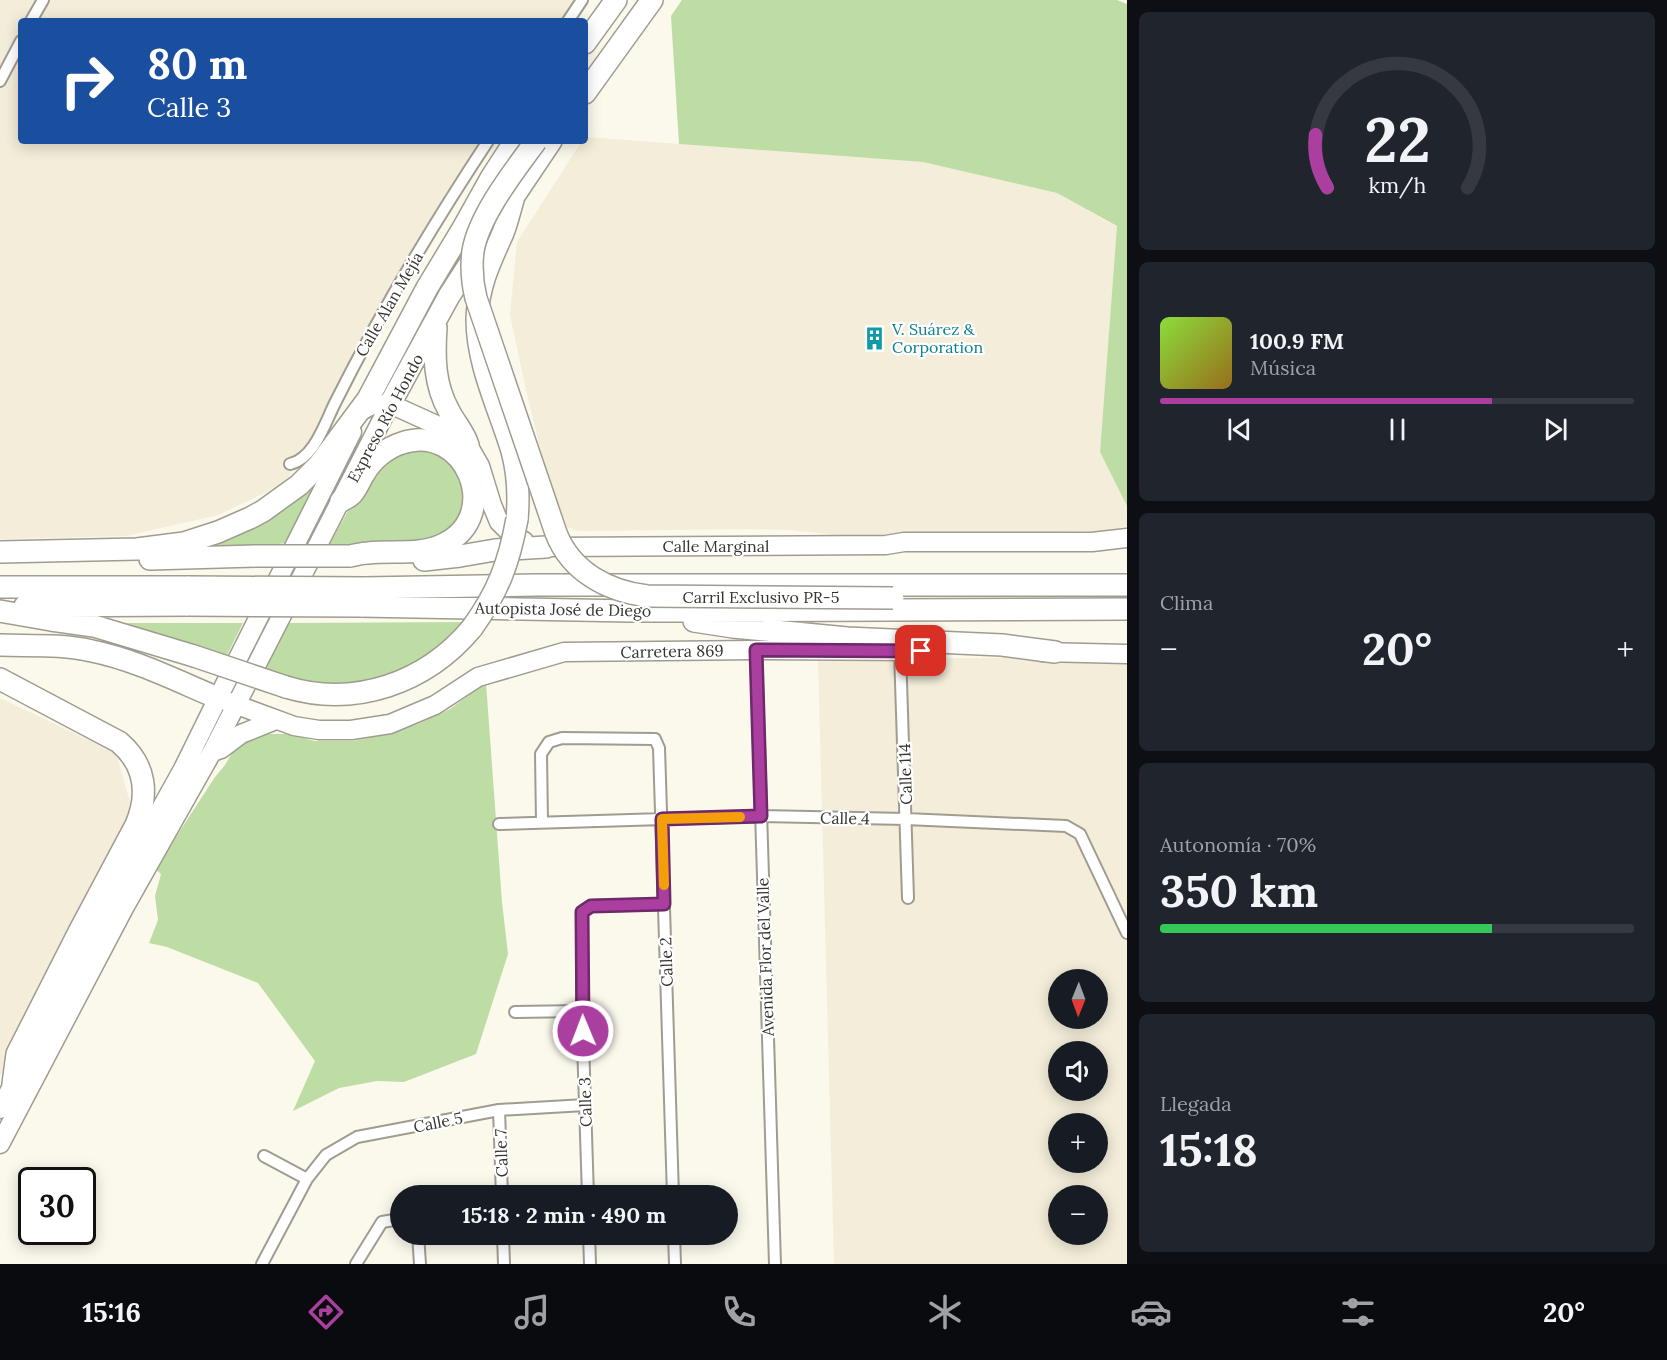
<!DOCTYPE html>
<html lang="es">
<meta charset="utf-8">
<style>
body{margin:0;font-family:Lora,serif;background:#20242c;color:#f1f3f6;height:100vh;display:flex;flex-direction:column;font-size:22px;white-space:nowrap}
*{box-sizing:border-box;margin:0}
p{font-size:20px;color:#9ea1a6}
.icon{flex:none;width:33px;height:33px;fill:none;stroke:currentColor;stroke-width:2;stroke-linecap:round;stroke-linejoin:round}
.map{position:relative;flex:1;overflow:hidden}
.details{display:flex;flex-direction:column;gap:12px;padding:12px;background:#0d0f14;width:540px}
.details>*{flex:none}
.top-card{position:absolute;left:18px;top:18px;width:570px;height:126px;border-radius:6px;box-shadow:0 3px 15px #0003;background:#1a4fa0;color:#fff;overflow:hidden}
.needle{width:39px;rotate:181deg}
.tools{position:absolute;left:1048px;top:969px;display:grid;gap:12px}
.tools a{display:grid;place-items:center;width:60px;height:60px;border-radius:50%;background:#171b24;box-shadow:0 3px 15px #0003;font-size:30px}
.speed{position:absolute;left:18px;top:1167px;display:flex;gap:12px;font-size:30px;font-weight:700;text-align:center}
.speed>*{display:grid;place-content:center;width:78px;height:78px;border-radius:50%;background:#171b24;box-shadow:0 3px 15px #0003;line-height:1}
.speed .limit{border:3px solid #111;border-radius:9px;background:#fff;color:#111}
.pin{position:absolute;display:grid;place-items:center;width:51px;height:51px;color:#fff;margin:-26px;border-radius:12px;box-shadow:0 3px 9px #0006}
.me{position:absolute;width:66px;margin:-33px;rotate:359deg;stroke-linejoin:round;filter:drop-shadow(0 0 4px #0008)}
.turn{display:flex;align-items:center;gap:21px;height:126px;padding:0 30px;font-size:27px}
.turn .icon{width:78px;height:78px;stroke-width:2.5}
.turn b{display:block;font-size:42px;line-height:51px}
.big{font-size:45px;font-weight:800;line-height:1.1}
.details .tile{flex:1;display:flex;flex-direction:column;justify-content:center;gap:9px;min-width:0;padding:0 21px;border-radius:9px;background:#20242c}
.details .dial{align-items:center;gap:0}
.dial svg{height:156px;overflow:visible;fill:none;stroke:#363941;stroke-width:7;stroke-linecap:round;text-anchor:middle}
.dial text{fill:#f1f3f6;stroke:none}
.song{display:flex;align-items:center;gap:18px}
.cover{width:72px;height:72px;border-radius:9px;background:linear-gradient(135deg,hsl(90 70% 55%),hsl(40 70% 35%))}
.played{height:6px;border-radius:3px;background:linear-gradient(90deg,#aa3fa0 70%,#363941 70%)}
.keys{display:flex;justify-content:space-around;direction:ltr}
.heat{display:flex;justify-content:space-between;align-items:center;font-size:33px;direction:ltr}
.charge{height:9px;border-radius:4px;background:linear-gradient(90deg,#34c759 70%,#363941 0)}
.trip{position:absolute;left:390px;top:1185px;width:348px;height:60px;border-radius:30px;background:#171b24;box-shadow:0 3px 15px #0003;font-weight:800;line-height:60px;text-align:center}
.tabs{display:flex;height:96px;justify-content:space-around;align-items:center;background:#090b0e;color:#9ea1a6}
.tabs .icon{width:42px;height:42px}
.tabs .selected{color:#aa3fa0}
.tabs b{font-size:27px;color:#f1f3f6}
main{display:flex;flex:1;min-height:0}
.map>svg:first-child{display:block}
.built{fill:#f3edda;fill-rule:evenodd}
.green{fill:#bedda4}
.lines{fill:none;stroke-linecap:round;stroke-linejoin:round}
.minor-casing{stroke:#9f9c90;stroke-width:14}
.primary-casing{stroke:#9f9c90;stroke-width:21}
.trunk-casing{stroke:#9f9c90;stroke-width:21}
.motorway-casing{stroke:#9f9c90;stroke-width:24}
.minor{stroke:#fff;stroke-width:10}
.primary{stroke:#fff;stroke-width:18}
.trunk{stroke:#fff;stroke-width:18}
.motorway{stroke:#fff;stroke-width:21}
.motorway-bridge-casing{stroke:#9f9c90;stroke-width:24;stroke-linecap:butt}
.motorway-bridge{stroke:#fff;stroke-width:21}
.route-casing{stroke:#6e2968;stroke-width:15}
.route{stroke:#aa3fa0;stroke-width:10}
.slow{stroke:#f59e0b;stroke-width:10}
.labels{text-anchor:middle;stroke-width:4.5;stroke-linejoin:round;paint-order:stroke}
.street-label{font-size:16px;fill:#363530;stroke:#fff}
.culture-label{font-size:16px;fill:#0d838f;stroke:#fff;text-anchor:start}
</style>
<main>
<div class="map">
<svg width="1127" height="1264" viewBox="0 0 1127 1264">
<rect width="100%" height="100%" fill="#fbf8ec"/>
<path class="built" d="M0,0h574l-12,21h-541v120h460l-41,62 -109,204 -47,77 -66,31 -92,21 -126,3z
M585,137l338,25 134,31 60,34 -17,225 27,54v20l-24,5 -258,5 -54,-6 -46,-1 -166,2 -20,-6 -33,-135 -16,-75 7,-73 65,-101h3z
M1127,657v607h-293l-16,-605zM1059,980h39v38h-39zM1059,1052h39v38h-39zM1059,1124h39v38h-39zM1059,1196h39v38h-39z
M0,698l116,55 17,60 -133,264z"/>
<path class="green" d="M682,0h435l10,4v502l-27,-54 17,-226 -60,-33 -134,-31 -244,-18 -8,-128z
M417,447l23,4 24,27v33l-15,21 -30,12 -56,4 -34,-3 34,-61 32,-30z
M324,475l-36,68 -95,9z
M465,622l-21,26 -38,24 -69,17 -75,-17 26,-49z
M111,623h132l-18,36z
M486,683l16,219 6,52 -32,100 -72,28 -27,-1 -38,7 -46,23 22,-50 -57,-78 -91,-36 -18,-4 9,-23 -3,-24 6,-22 -6,-5 60,-92 10,-12 7,-12 10,-9 19,-10h30l23,7h39l23,-5 42,-12 32,-15z"/>
<g class="lines">
<defs>
<path id="minor" d="M31,21l12,-21
M568,21l14,-21
M0,81l21,-40
M290,464c24,-5 35,-41 45,-61 45,-90 97,-177 153,-262
M756,650l19,614
M900,651l8,247
M542,822l-1,-68 8,-12 13,-4 93,1 4,9 14,448
M499,824l262,-8 145,3 160,7 14,8 47,99
M515,1012l67,-1
M499,1110l3,86
M264,1156l43,23
M588,1196l-6,-185v-99l9,-6 73,-2
M418,1234l2,30
M503,1234l1,30
M589,1234l1,30
M674,1234l1,30
M262,1264l45,-85 19,-24 31,-18 142,-27 86,-5
M356,1264l26,-42 18,-3"/>
<path id="primary" d="M0,1109l110,-209 73,-131 35,-71
M0,1144l124,-236 88,-156 24,-47"/>
<path id="trunk" d="M363,410l9,-5 18,-1 51,23 27,18 12,21 12,39 7,17 13,13 12,6
M352,432l-134,266 76,28 25,4h32l39,-6 45,-19 43,-28 86,-25 192,-2 162,1
M553,547l333,-2 18,-3h188l35,-4
M1042,652l85,2
M236,705l154,-301
M212,752l9,-3 20,-15 35,-14"/>
<path id="motorway" d="M585,43l31,-43
M585,93l67,-93
M515,193c-4,13 -7,27 -12,40 -13,29 -25,53 -26,86 0,46 22,89 35,132 6,22 7,46 5,68
M508,205l43,-64
M436,327c-2,30 -2,57 13,84 6,12 15,21 19,34
M390,404l59,-108 27,-42
M341,501c4,-2 8,-4 11,-7 5,-5 8,-14 12,-20 8,-14 22,-26 38,-31 63,-21 102,72 42,101 -24,12 -50,6 -76,9 -6,0 -12,2 -18,3
M0,552l137,-3 47,-6 34,-11 32,-14 13,-7 36,-26 20,-20 49,-66 59,-111 35,-58 29,-52 24,-37
M150,559l105,-3
M424,560l36,-4 35,-6 51,-3
M0,587h189
M364,588l172,-3h591
M25,606l163,-1
M361,606l270,5 496,-2
M0,611l51,9 43,6 100,30
M694,621l39,6 114,11 155,7 53,7
M0,645c30,1 63,-1 92,6 44,9 85,30 126,47
M0,679l119,63c27,23 30,52 17,83l-57,107 -62,122 -4,30
M286,687c69,21 140,-4 186,-59"/>
</defs>
<use href="#minor" class="minor-casing"/>
<use href="#primary" class="primary-casing"/>
<use href="#trunk" class="trunk-casing"/>
<use href="#motorway" class="motorway-casing"/>
<use href="#minor" class="minor"/>
<use href="#primary" class="primary"/>
<use href="#trunk" class="trunk"/>
<use href="#motorway" class="motorway"/>
<defs>
<path id="motorway-bridge" d="M536,141c-21,29 -57,74 -63,110 -2,16 -1,31 3,47l80,235c15,39 52,58 91,63l246,2
M255,556h95
M189,587l175,1
M188,605l173,1
M472,628c26,-36 37,-65 45,-109
M194,656l92,31"/>
</defs>
<use href="#motorway-bridge" class="motorway-bridge-casing"/>
<use href="#motorway-bridge" class="motorway-bridge"/>
</g>
<g class="lines">
<defs>
<path id="route" d="M583,1031l-1,-119 9,-6 73,-2 -2,-85 99,-3 -5,-166 165,1"/>
</defs>
<use href="#route" class="route-casing"/>
<use href="#route" class="route"/>
<path class="slow" d="M664,885l-2,-66 78,-2"/>
</g>
<defs>
<symbol id="building-bare" viewBox="-9 -9 18 18"><path d="M-4-6H4V6H1V3H-1V6H-4ZM-2.5-4.3h1.7v1.8h-1.7ZM.8-4.3h1.7v1.8H.8ZM-2.5-1h1.7V.8h-1.7ZM.8-1h1.7V.8H.8Z" fill="#0f9aa8" stroke="#fff" stroke-width="2.5" paint-order="stroke"/></symbol>
</defs>
<g fill-rule="evenodd">
<use href="#building-bare" x="858" y="322" width="33" height="33"/>
</g>
<g class="labels">
<g class="street-label">
<text transform="translate(389 304) rotate(-60)" y="6">Calle Alan Mejía</text>
<text transform="translate(385 418) rotate(-62)" y="6">Expreso Río Hondo</text>
<text x="716" y="552">Calle Marginal</text>
<text x="761" y="603">Carril Exclusivo PR-5</text>
<text transform="translate(563 609) rotate(1)" y="6">Autopista José de Diego</text>
<text transform="translate(672 651) rotate(-1)" y="6">Carretera 869</text>
<text transform="translate(905 774) rotate(-92)" y="6">Calle 114</text>
<text transform="translate(845 818) rotate(1)" y="6">Calle 4</text>
<text transform="translate(765 957) rotate(-92)" y="6">Avenida Flor del Valle</text>
<text transform="translate(666 962) rotate(-92)" y="6">Calle 2</text>
<text transform="translate(585 1102) rotate(-92)" y="6">Calle 3</text>
<text transform="translate(438 1122) rotate(-11)" y="6">Calle 5</text>
<text transform="translate(501 1153) rotate(-92)" y="6">Calle 7</text>
</g>
<g class="culture-label">
<text x="892" y="335">V. Suárez &amp;<tspan x="892" dy="18">Corporation</tspan></text>
</g>
</g>
</svg>
<div class="tools">
<a><svg class="needle" viewBox="-14 -14 28 28"><path d="M0-13l5 13h-10z" fill="#e53935"/><path d="M0 13l5-13h-10z" fill="#9ea1a6"/></svg></a>
<a><svg class="icon" aria-label="sound" viewBox="0 0 24 24"><path d="M4 9h4l5-4v14l-5-4H4zM17 9q2 3 0 6"/></svg></a>
<a>+</a>
<a>−</a>
</div>
<div class="speed"><div class="limit">30</div></div>
<div class="pin" style="left:921px;top:651px;background:#d93025"><svg class="icon" aria-label="arrive" viewBox="0 0 24 24"><path d="M6 21V4h12l-3 4 3 4H6"/></svg></div>
<svg class="me" style="left:583px;top:1031px" viewBox="-20 -20 40 40"><circle r="17" fill="#aa3fa0" stroke="#fff" stroke-width="3"/><path d="M0-11L8 9 0 5-8 9z" fill="#fff"/></svg>
<div class="trip">15:18 · 2 min · 490 m</div>
<div class="top-card">
<div class="turn"><svg class="icon" aria-label="right" viewBox="0 0 24 24"><path d="M7 20v-9h11M14 6l5 5-5 5"/></svg><div><b>80 m</b>Calle 3</div></div>
</div>
</div>
<section class="details">
<div class="tile dial"><svg viewBox="0 0 100 80">
<path d="M14 69A42 42 0 1 1 86 69"/>
<path d="M14 69A42 42 0 0 1 8 42" stroke="#aa3fa0"/>
<text x="50" y="56" font-size="32" font-weight="700">22</text>
<text x="50" y="72" font-size="11">km/h</text>
</svg></div>
<div class="tile">
<div class="song"><i class="cover"></i><div><b>100.9 FM</b><p>Música</p></div></div>
<div class="played"></div>
<div class="keys"><svg class="icon" aria-label="previous" viewBox="0 0 24 24"><path d="M18 5L8 12l10 7zM5 5v14"/></svg><svg class="icon" aria-label="pause" viewBox="0 0 24 24"><path d="M8 5v14M16 5v14"/></svg><svg class="icon" aria-label="next" viewBox="0 0 24 24"><path d="M6 5l10 7-10 7zM19 5v14"/></svg></div>
</div>
<div class="tile"><p>Clima</p>
<div class="heat"><a>−</a><b class="big">20°</b><a>+</a></div>
</div>
<div class="tile"><p>Autonomía · 70%</p><b class="big">350 km</b><div class="charge"></div></div>
<div class="tile"><p>Llegada</p><b class="big">15:18</b></div>
</section>
</main>
<nav class="tabs">
<b>15:16</b>
<svg class="icon selected" aria-label="directions" viewBox="0 0 24 24"><path d="M12 3l9 9-9 9-9-9zM9 14v-3h6M13 9l2 2-2 2"/></svg>
<svg class="icon" aria-label="music" viewBox="0 0 24 24"><path d="M9 18V5l10-2v13"/><circle cx="6" cy="18" r="3"/><circle cx="16" cy="16" r="3"/></svg>
<svg class="icon" aria-label="phone" viewBox="0 0 24 24"><path d="M5 4h4l2 5-3 2q2 4 5 5l2-3 5 2v4C11 20 4 13 5 4z"/></svg>
<svg class="icon" aria-label="climate" viewBox="0 0 24 24"><path d="M12 3v18M4 7l16 10M4 17L20 7"/></svg>
<svg class="icon" aria-label="car" viewBox="0 0 24 24"><path d="M5 17H2v-5l4-1 3-4h7l3 4 3 1v5h-3M9 17h6M6 11h13"/><circle cx="7" cy="17" r="2"/><circle cx="17" cy="17" r="2"/></svg>
<svg class="icon" aria-label="filters" viewBox="0 0 24 24"><path d="M4 7h16M4 17h16"/><circle cx="9" cy="7" r="2"/><circle cx="15" cy="17" r="2"/></svg>
<b>20°</b>
</nav>
